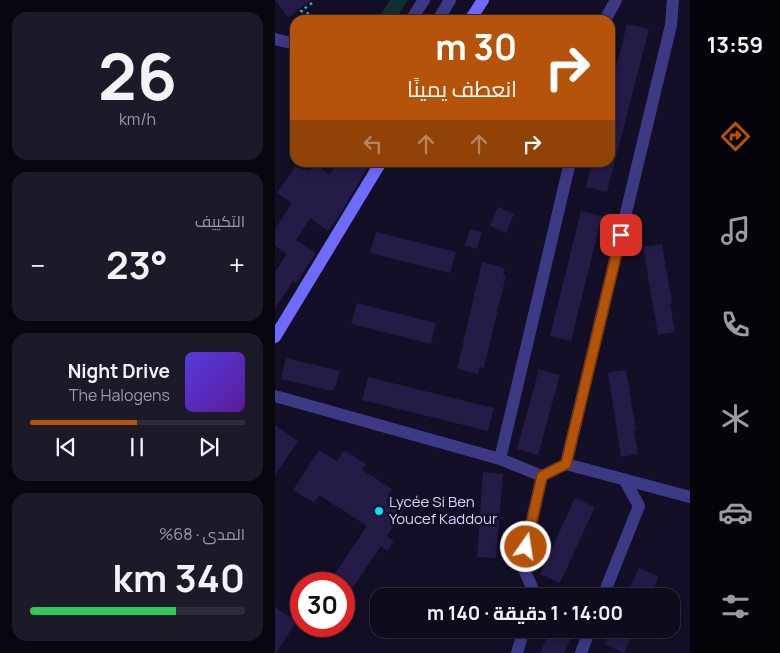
<!DOCTYPE html>
<html lang="ar">
<meta charset="utf-8">
<style>
body{margin:0;font-family:Manrope,Cairo,sans-serif;background:#1c1929;color:#f1f3f6;direction:rtl;height:100vh;display:flex;flex-direction:column;font-size:19px;white-space:nowrap}
*{box-sizing:border-box;margin:0}
p{font-size:16px;color:#9b9ba3}
.icon{flex:none;width:28px;height:28px;fill:none;stroke:currentColor;stroke-width:2;stroke-linecap:round;stroke-linejoin:round}
.map{position:relative;flex:1;overflow:hidden;direction:ltr}
.details{display:flex;flex-direction:column;gap:12px;padding:12px;background:#08060f;width:275px}
.details>*{flex:none}
.guide{position:absolute;left:15px;top:15px;width:325px;height:152px;border-radius:15px;box-shadow:0 2px 12px #0003,0 0 0 1px #2e2b3b;direction:rtl;background:#b45309;color:#fff;overflow:hidden}
.speed{position:absolute;left:15px;top:572px;display:flex;gap:10px;font-size:25px;font-weight:700;text-align:center}
.speed>*{display:grid;place-content:center;width:65px;height:65px;border-radius:50%;background:#0e0b1c;box-shadow:0 2px 12px #0003,0 0 0 1px #2e2b3b;line-height:1}
.speed .limit{border:8px solid #d22;background:#fff;color:#111}
.pin{position:absolute;display:grid;place-items:center;width:42px;height:42px;color:#fff;margin:-21px;border-radius:10px;box-shadow:0 2px 8px #0006}
.me{position:absolute;width:55px;margin:-28px;rotate:13deg;stroke-linejoin:round;filter:drop-shadow(0 0 4px #0008)}
.turn{display:flex;align-items:center;gap:18px;height:105px;padding:0 15px;font-size:22px}
.turn .icon{width:65px;height:65px;stroke-width:2.5}
.turn b{display:block;font-size:35px;line-height:42px}
.lanes{display:flex;align-items:center;height:48px;padding:0 15px;background:#0003;justify-content:center;gap:25px;direction:ltr}
.lanes .off{opacity:.35}
.big{font-size:38px;font-weight:700;line-height:1.1}
.details .widget{flex:1;display:flex;flex-direction:column;justify-content:center;gap:8px;min-width:0;padding:0 18px;border-radius:15px;background:#1c1929}
.details .dial{align-items:center;gap:0}
.dial b{font-size:65px;line-height:1}
.song{display:flex;align-items:center;gap:15px}
.cover{width:60px;height:60px;border-radius:8px;background:linear-gradient(135deg,hsl(250 70% 55%),hsl(270 70% 35%))}
.played{height:5px;border-radius:2px;background:linear-gradient(90deg,#b45309 50%,#2e2b3b 50%)}
.keys{display:flex;justify-content:space-around;direction:ltr}
.heat{display:flex;justify-content:space-between;align-items:center;font-size:28px;direction:ltr}
.charge{height:8px;border-radius:4px;background:linear-gradient(90deg,#34c759 68%,#2e2b3b 0)}
.trip{position:absolute;left:95px;top:588px;width:310px;height:50px;border-radius:15px;background:#0e0b1c;box-shadow:0 2px 12px #0003,0 0 0 1px #2e2b3b;font-weight:700;line-height:50px;text-align:center;direction:rtl}
main{display:flex;flex:1;min-height:0}
.tabs{display:flex;flex-direction:column;width:90px;justify-content:space-around;align-items:center;background:#06040b;color:#9b9ba3}
.tabs .icon{width:35px;height:35px}
.tabs .selected{color:#b45309}
.tabs b{font-size:22px;color:#f1f3f6}
.map>svg:first-child{display:block}
.green{fill:#12302f}
.building{fill:#241b47}
.lines{fill:none;stroke-linecap:round;stroke-linejoin:round}
.path{stroke:#2fb8b0;stroke-width:2.5;stroke-dasharray:2.5 4;stroke-linecap:butt}
.street{stroke:#3d3a85;stroke-width:12}
.secondary{stroke:#6f6bff;stroke-width:12}
.route-casing{stroke:#753606;stroke-width:12}
.route{stroke:#b45309;stroke-width:9}
.poi-dot{fill:#00e5ff;stroke:#130f26;stroke-width:2}
.labels{text-anchor:middle;stroke-width:5;stroke-linejoin:round;paint-order:stroke}
.poi-label{font-size:15px;fill:#d9d4ff;stroke:#130f26;text-anchor:start}
</style>
<main>
<nav class="tabs">
<b>13:59</b>
<svg class="icon selected" aria-label="directions" viewBox="0 0 24 24"><path d="M12 3l9 9-9 9-9-9zM9 14v-3h6M13 9l2 2-2 2"/></svg>
<svg class="icon" aria-label="music" viewBox="0 0 24 24"><path d="M9 18V5l10-2v13"/><circle cx="6" cy="18" r="3"/><circle cx="16" cy="16" r="3"/></svg>
<svg class="icon" aria-label="phone" viewBox="0 0 24 24"><path d="M5 4h4l2 5-3 2q2 4 5 5l2-3 5 2v4C11 20 4 13 5 4z"/></svg>
<svg class="icon" aria-label="climate" viewBox="0 0 24 24"><path d="M12 3v18M4 7l16 10M4 17L20 7"/></svg>
<svg class="icon" aria-label="car" viewBox="0 0 24 24"><path d="M5 17H2v-5l4-1 3-4h7l3 4 3 1v5h-3M9 17h6M6 11h13"/><circle cx="7" cy="17" r="2"/><circle cx="17" cy="17" r="2"/></svg>
<svg class="icon" aria-label="filters" viewBox="0 0 24 24"><path d="M4 7h16M4 17h16"/><circle cx="9" cy="7" r="2"/><circle cx="15" cy="17" r="2"/></svg>
</nav>
<div class="map">
<svg width="415" height="653" viewBox="0 0 415 653">
<rect width="100%" height="100%" fill="#130f26"/>
<path class="green" d="M115,0h18l-13,20h-18z"/>
<path class="building" d="M0,0h36l-23,18z
M352,24l22,5 -42,163 -21,-5 6,-25h18v-71z
M62,162h34l-35,59 -8,10 -18,-13 -14,22 20,13 -20,30 -3,-2 -18,28v-37l12,-18 -12,-8v-17l17,-26 -15,-10 18,-26 15,4 5,-7 15,11z
M223,207l16,7 -8,19 -16,-7z
M306,211l21,5 -31,125 -21,-5z
M195,229l12,3 -5,17 -12,-4z
M101,232l80,20 -6,21 -80,-20z
M387,244l10,59 -2,1 5,28 -17,3 -15,-88z
M207,262l23,6 -2,7h3l-22,93 -5,-1 -1,7 -21,-5z
M82,303l79,20 -5,21 -80,-20z
M11,358l54,13 -4,14 -4,6 -51,-12z
M264,369l21,6 -22,80 -21,-6z
M351,370l10,60h-2l4,24 -17,3 -13,-84z
M93,377l126,31 -6,23 -126,-31z
M0,425l23,16 -23,34z
M44,450l18,11 7,-11 22,14 -4,6 30,19 -4,5 18,12 -19,30 7,5 -7,10 -6,-5 -37,55v-17h-16l39,-58 -48,-31 -5,8 -21,-13z
M208,472l20,2 -7,84 -19,-1z
M300,498l20,9 -35,76 -20,-9z
M364,568l20,9 -9,19h-24z
M0,607l22,14 -21,32h-1z
M276,629h24l-11,24h-24z
M336,629h24l-11,24 -20,-9z"/>
<g class="lines">
<path class="path" d="M37,3l-11,8 26,9"/>
<path class="street" d="M136,20l13,-20
M163,20l12,-20
M330,20l11,-20
M0,39l20,5
M0,396l225,63 42,17 24,-12 124,33
M225,459l70,-297
M291,464l105,-439 2,-25
M259,596l1,-2 -13,-29 20,-89
M328,596l36,-90 -15,-27
M242,653l7,-24
M306,653l9,-24"/>
<path class="secondary" d="M195,20l13,-20
M0,337l106,-175"/>
</g>
<g class="lines">
<defs>
<path id="route" d="M251,547l16,-71 24,-12 55,-229"/>
</defs>
<use href="#route" class="route-casing"/>
<use href="#route" class="route"/>
</g>
<circle class="poi-dot" cx="104" cy="511" r="5"/>
<g class="labels">
<g class="poi-label">
<text x="114" y="507">Lycée Si Ben<tspan x="114" dy="17">Youcef Kaddour</tspan></text>
</g>
</g>
</svg>
<div class="speed"><div class="limit">30</div></div>
<div class="pin" style="left:346px;top:235px;background:#d93025"><svg class="icon" aria-label="arrive" viewBox="0 0 24 24"><path d="M6 21V4h12l-3 4 3 4H6"/></svg></div>
<svg class="me" style="left:251px;top:547px" viewBox="-20 -20 40 40"><circle r="17" fill="#b45309" stroke="#fff" stroke-width="3"/><path d="M0-11L8 9 0 5-8 9z" fill="#fff"/></svg>
<div class="trip">14:00 · 1 دقيقة · 140 m</div>
<div class="guide">
<div class="turn"><svg class="icon" aria-label="right" viewBox="0 0 24 24"><path d="M7 20v-9h11M14 6l5 5-5 5"/></svg><div><b>30 m</b>انعطف يمينًا</div></div>
<div class="lanes"><svg class="icon off" aria-label="left" viewBox="0 0 24 24"><path d="M17 20v-9H6M10 6l-5 5 5 5"/></svg><svg class="icon off" aria-label="ahead" viewBox="0 0 24 24"><path d="M12 20V5M6 11l6-6 6 6"/></svg><svg class="icon off" aria-label="ahead" viewBox="0 0 24 24"><path d="M12 20V5M6 11l6-6 6 6"/></svg><svg class="icon" aria-label="right" viewBox="0 0 24 24"><path d="M7 20v-9h11M14 6l5 5-5 5"/></svg></div>
</div>
</div>
<section class="details">
<div class="widget dial"><b>26</b><p>km/h</p></div>
<div class="widget"><p>التكييف</p>
<div class="heat"><a>−</a><b class="big">23°</b><a>+</a></div>
</div>
<div class="widget">
<div class="song"><i class="cover"></i><div><b>Night Drive</b><p>The Halogens</p></div></div>
<div class="played"></div>
<div class="keys"><svg class="icon" aria-label="previous" viewBox="0 0 24 24"><path d="M18 5L8 12l10 7zM5 5v14"/></svg><svg class="icon" aria-label="pause" viewBox="0 0 24 24"><path d="M8 5v14M16 5v14"/></svg><svg class="icon" aria-label="next" viewBox="0 0 24 24"><path d="M6 5l10 7-10 7zM19 5v14"/></svg></div>
</div>
<div class="widget"><p>المدى · 68%</p><b class="big">340 km</b><div class="charge"></div></div>
</section>
</main>
